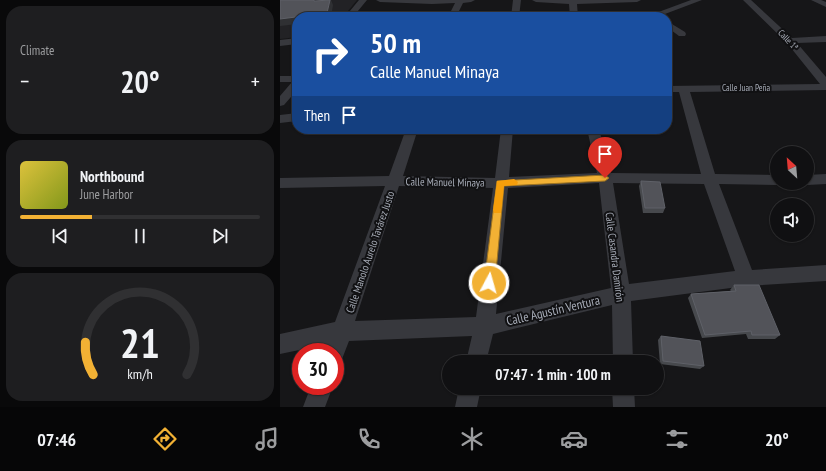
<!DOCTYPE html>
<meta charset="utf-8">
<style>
body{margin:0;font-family:"PT Sans Narrow",sans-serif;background:#1e1e20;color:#f1f3f6;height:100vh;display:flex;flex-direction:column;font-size:15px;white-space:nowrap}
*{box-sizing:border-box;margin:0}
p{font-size:13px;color:#9c9d9f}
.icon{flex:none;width:22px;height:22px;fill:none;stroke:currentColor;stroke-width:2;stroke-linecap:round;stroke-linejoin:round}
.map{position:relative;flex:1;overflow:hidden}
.details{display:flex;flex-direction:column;gap:6px;padding:6px;background:#09090a;width:280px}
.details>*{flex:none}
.hud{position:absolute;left:12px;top:12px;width:380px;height:122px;border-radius:16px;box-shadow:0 1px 3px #0004,0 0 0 1px #303032;background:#1a4fa0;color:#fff;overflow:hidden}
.needle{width:26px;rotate:334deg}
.controls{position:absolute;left:490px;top:146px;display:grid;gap:8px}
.controls a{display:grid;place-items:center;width:44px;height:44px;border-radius:50%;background:#101012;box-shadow:0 1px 3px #0004,0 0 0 1px #303032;font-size:20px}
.speed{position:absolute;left:12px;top:343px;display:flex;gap:8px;font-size:20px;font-weight:700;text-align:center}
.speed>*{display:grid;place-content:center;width:52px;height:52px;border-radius:50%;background:#101012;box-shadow:0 1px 3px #0004,0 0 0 1px #303032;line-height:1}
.speed .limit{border:6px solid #d22;background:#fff;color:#111}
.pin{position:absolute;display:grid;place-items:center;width:34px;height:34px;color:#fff;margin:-41px -17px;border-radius:50% 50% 50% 0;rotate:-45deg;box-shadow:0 0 4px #0007}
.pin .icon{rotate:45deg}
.me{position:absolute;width:44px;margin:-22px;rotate:6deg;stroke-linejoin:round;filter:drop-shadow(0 0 3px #0008)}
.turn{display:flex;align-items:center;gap:14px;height:84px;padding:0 12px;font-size:18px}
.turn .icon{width:52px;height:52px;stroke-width:2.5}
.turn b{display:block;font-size:28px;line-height:34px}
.then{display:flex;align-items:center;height:38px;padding:0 12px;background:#0003;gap:8px;font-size:15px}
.big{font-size:30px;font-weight:600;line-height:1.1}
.details .card{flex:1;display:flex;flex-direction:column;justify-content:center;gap:6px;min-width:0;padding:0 14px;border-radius:16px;background:#1e1e20}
.details .dial{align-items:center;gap:0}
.dial svg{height:104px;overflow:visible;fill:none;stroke:#303032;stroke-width:7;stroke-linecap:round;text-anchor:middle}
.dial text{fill:#f1f3f6;stroke:none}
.song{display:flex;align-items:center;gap:12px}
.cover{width:48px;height:48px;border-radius:6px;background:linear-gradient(135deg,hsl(50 70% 55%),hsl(70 70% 35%))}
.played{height:4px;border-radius:2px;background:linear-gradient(90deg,#f2b134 30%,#303032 30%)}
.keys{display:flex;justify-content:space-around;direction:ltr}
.heat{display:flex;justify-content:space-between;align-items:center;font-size:22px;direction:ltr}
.trip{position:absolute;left:162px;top:355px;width:222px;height:40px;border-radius:20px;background:#101012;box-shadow:0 1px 3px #0004,0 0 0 1px #303032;font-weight:600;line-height:40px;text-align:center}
.menu{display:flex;height:64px;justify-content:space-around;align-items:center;background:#060607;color:#9c9d9f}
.menu .icon{width:28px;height:28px}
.menu .on{color:#f2b134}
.menu b{font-size:18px;color:#f1f3f6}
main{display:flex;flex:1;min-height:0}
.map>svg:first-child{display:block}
.built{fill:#222225}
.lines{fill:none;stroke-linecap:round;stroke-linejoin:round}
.street{fill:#37383d;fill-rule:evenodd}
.wall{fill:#47494d}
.shaded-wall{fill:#2f3033}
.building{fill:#525359;stroke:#5f6168}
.route{fill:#f2b134;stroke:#9d7322}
.slow{fill:#f59e0b}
.labels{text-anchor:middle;stroke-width:4;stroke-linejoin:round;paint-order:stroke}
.far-street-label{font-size:9px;fill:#a8adb8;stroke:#111113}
.street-label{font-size:11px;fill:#a8adb8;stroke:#111113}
.near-street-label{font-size:13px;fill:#a8adb8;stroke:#111113}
</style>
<main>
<section class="details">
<div class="card"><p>Climate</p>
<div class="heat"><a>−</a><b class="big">20°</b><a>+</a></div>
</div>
<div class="card">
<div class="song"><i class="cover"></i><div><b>Northbound</b><p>June Harbor</p></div></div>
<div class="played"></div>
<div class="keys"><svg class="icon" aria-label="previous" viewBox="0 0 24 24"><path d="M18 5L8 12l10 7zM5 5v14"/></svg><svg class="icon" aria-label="pause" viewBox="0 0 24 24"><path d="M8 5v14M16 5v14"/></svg><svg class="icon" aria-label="next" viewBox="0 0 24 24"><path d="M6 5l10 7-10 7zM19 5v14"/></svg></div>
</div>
<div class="card dial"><svg viewBox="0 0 100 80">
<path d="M14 69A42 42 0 1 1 86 69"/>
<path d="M14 69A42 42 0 0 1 8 44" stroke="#f2b134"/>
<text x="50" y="56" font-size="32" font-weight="700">21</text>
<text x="50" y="72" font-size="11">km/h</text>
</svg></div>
</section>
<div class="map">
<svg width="546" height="407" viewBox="0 0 546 407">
<rect width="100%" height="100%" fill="#161618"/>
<path class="built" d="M0,0h77l-14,17h-46v20l-17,2z"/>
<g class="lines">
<path class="street" d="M79,0h8l-14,17h-8z
M96,0h99l-4,2 -8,1 -7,14h-8l7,-14 -23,1 -52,-2z
M233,0h8l-2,17h-8z
M252,0h109l-4,2 -60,2 1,13h-8l-1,-13 -33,-2z
M411,0h11l-45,17h-12z
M463,0h8l41,38 34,-2v6l-29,1 29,34v13l-136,2 25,82 62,1v8h5l-5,2 -58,-1 33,86 74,-5v16l-80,5 -115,15 2,61h-20l-1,-57 -119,29 -7,28h-20l6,-26 -123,5 -7,18 -7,3v-10h-10l3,-8 -48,10v-20l55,-12 50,-136 -105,2v-10l109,-2 17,-47h12l-15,47 92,2 6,-49h12l-4,48 88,-4 -10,-44h12l12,44 90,1 -22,-82h-12v-6l153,-2 -33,-41zM319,183l12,105 -115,26 12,-126zM333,183l91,1 31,87 -106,13zM119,186l94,2 -17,129 -121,4z
M531,0h10l5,2v5z
M387,21l18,11 1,2 -1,2h-6l-12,-9z
M17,38v6l-17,2v-6z
M0,76h17v14l-13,15 -4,1v-10l12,-14h-12z
M17,113v8l-17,2v-8z
M546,174v10l-19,1 -5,-2h5v-8z
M31,386h22l-8,21h-22z
M179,388h22l-4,19h-22z
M332,388h22l1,19h-22z"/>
</g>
<path class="wall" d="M361,181l24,27 -2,5h-20l-4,-27z
M454,285l46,50 -5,4h-27l-2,-5 -44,4 -14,-40 3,-4 40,-3 -1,-1z
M381,336l43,30 -4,3 -40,-5 -2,-24z"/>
<path class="shaded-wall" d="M50,0h1l2,5 -2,12h-34v7l-17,2v-7z"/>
<path class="building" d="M0,0h34v1l16,-1 -3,13 -47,6z
M361,181l19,1 5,26h-20z
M454,285h25l21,50h-28l-1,-4 -46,4 -14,-41 45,-3z
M381,336l39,5 4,25 -41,-5z"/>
<path class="route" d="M325,175l4,3 -4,3 -101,5 -9,97 -2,4 -4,1 -3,-1 -2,-4 13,-102z"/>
<path class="slow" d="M234,179l4,3 -1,3 -13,1 -3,27h-7l-1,-3 4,-29z"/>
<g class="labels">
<g class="far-street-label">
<text transform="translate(508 40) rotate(46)" y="3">Calle 1ª</text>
<text x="466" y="91">Calle Juan Peña</text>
</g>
<g class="street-label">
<text transform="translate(165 182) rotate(1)" y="4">Calle Manuel Minaya</text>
<text transform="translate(90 252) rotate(-71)" y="4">Calle Manolo Aurelo Tavárez Justo</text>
<text transform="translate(335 257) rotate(83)" y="4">Calle Casandra Damirón</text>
</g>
<g class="near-street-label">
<text transform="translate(273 310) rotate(-13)" y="5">Calle Agustín Ventura</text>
</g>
</g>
</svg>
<div class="controls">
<a><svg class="needle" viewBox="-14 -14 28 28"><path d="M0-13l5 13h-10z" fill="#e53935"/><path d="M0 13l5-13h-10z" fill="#9c9d9f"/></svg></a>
<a><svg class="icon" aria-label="sound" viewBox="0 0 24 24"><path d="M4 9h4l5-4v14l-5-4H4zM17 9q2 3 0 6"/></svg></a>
</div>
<div class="speed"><div class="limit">30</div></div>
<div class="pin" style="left:325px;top:178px;background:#d93025"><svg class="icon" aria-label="arrive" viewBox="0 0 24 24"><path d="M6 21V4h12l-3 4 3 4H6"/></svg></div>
<svg class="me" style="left:209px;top:283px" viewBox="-20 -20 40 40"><circle r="17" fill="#f2b134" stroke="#fff" stroke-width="3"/><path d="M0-11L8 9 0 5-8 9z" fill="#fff"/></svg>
<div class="trip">07:47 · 1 min · 100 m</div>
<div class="hud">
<div class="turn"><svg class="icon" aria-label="right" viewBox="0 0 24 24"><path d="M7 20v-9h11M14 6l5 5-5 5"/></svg><div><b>50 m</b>Calle Manuel Minaya</div></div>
<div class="then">Then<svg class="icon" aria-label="arrive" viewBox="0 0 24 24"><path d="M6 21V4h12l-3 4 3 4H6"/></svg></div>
</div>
</div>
</main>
<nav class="menu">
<b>07:46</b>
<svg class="icon on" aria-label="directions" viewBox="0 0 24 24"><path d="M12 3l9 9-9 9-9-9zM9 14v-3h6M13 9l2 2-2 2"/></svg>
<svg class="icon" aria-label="music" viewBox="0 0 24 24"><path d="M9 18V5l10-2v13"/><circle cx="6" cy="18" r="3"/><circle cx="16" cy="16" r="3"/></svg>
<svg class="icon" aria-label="phone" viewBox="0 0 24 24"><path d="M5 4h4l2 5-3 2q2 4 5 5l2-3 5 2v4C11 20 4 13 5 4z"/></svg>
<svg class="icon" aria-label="climate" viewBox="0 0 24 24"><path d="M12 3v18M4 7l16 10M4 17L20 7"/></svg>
<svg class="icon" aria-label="car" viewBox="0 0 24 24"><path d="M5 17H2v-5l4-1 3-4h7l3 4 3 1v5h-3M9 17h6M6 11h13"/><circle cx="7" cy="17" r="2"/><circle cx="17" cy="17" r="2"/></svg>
<svg class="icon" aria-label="filters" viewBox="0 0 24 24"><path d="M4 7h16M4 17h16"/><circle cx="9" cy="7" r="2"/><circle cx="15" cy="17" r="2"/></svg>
<b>20°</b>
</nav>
